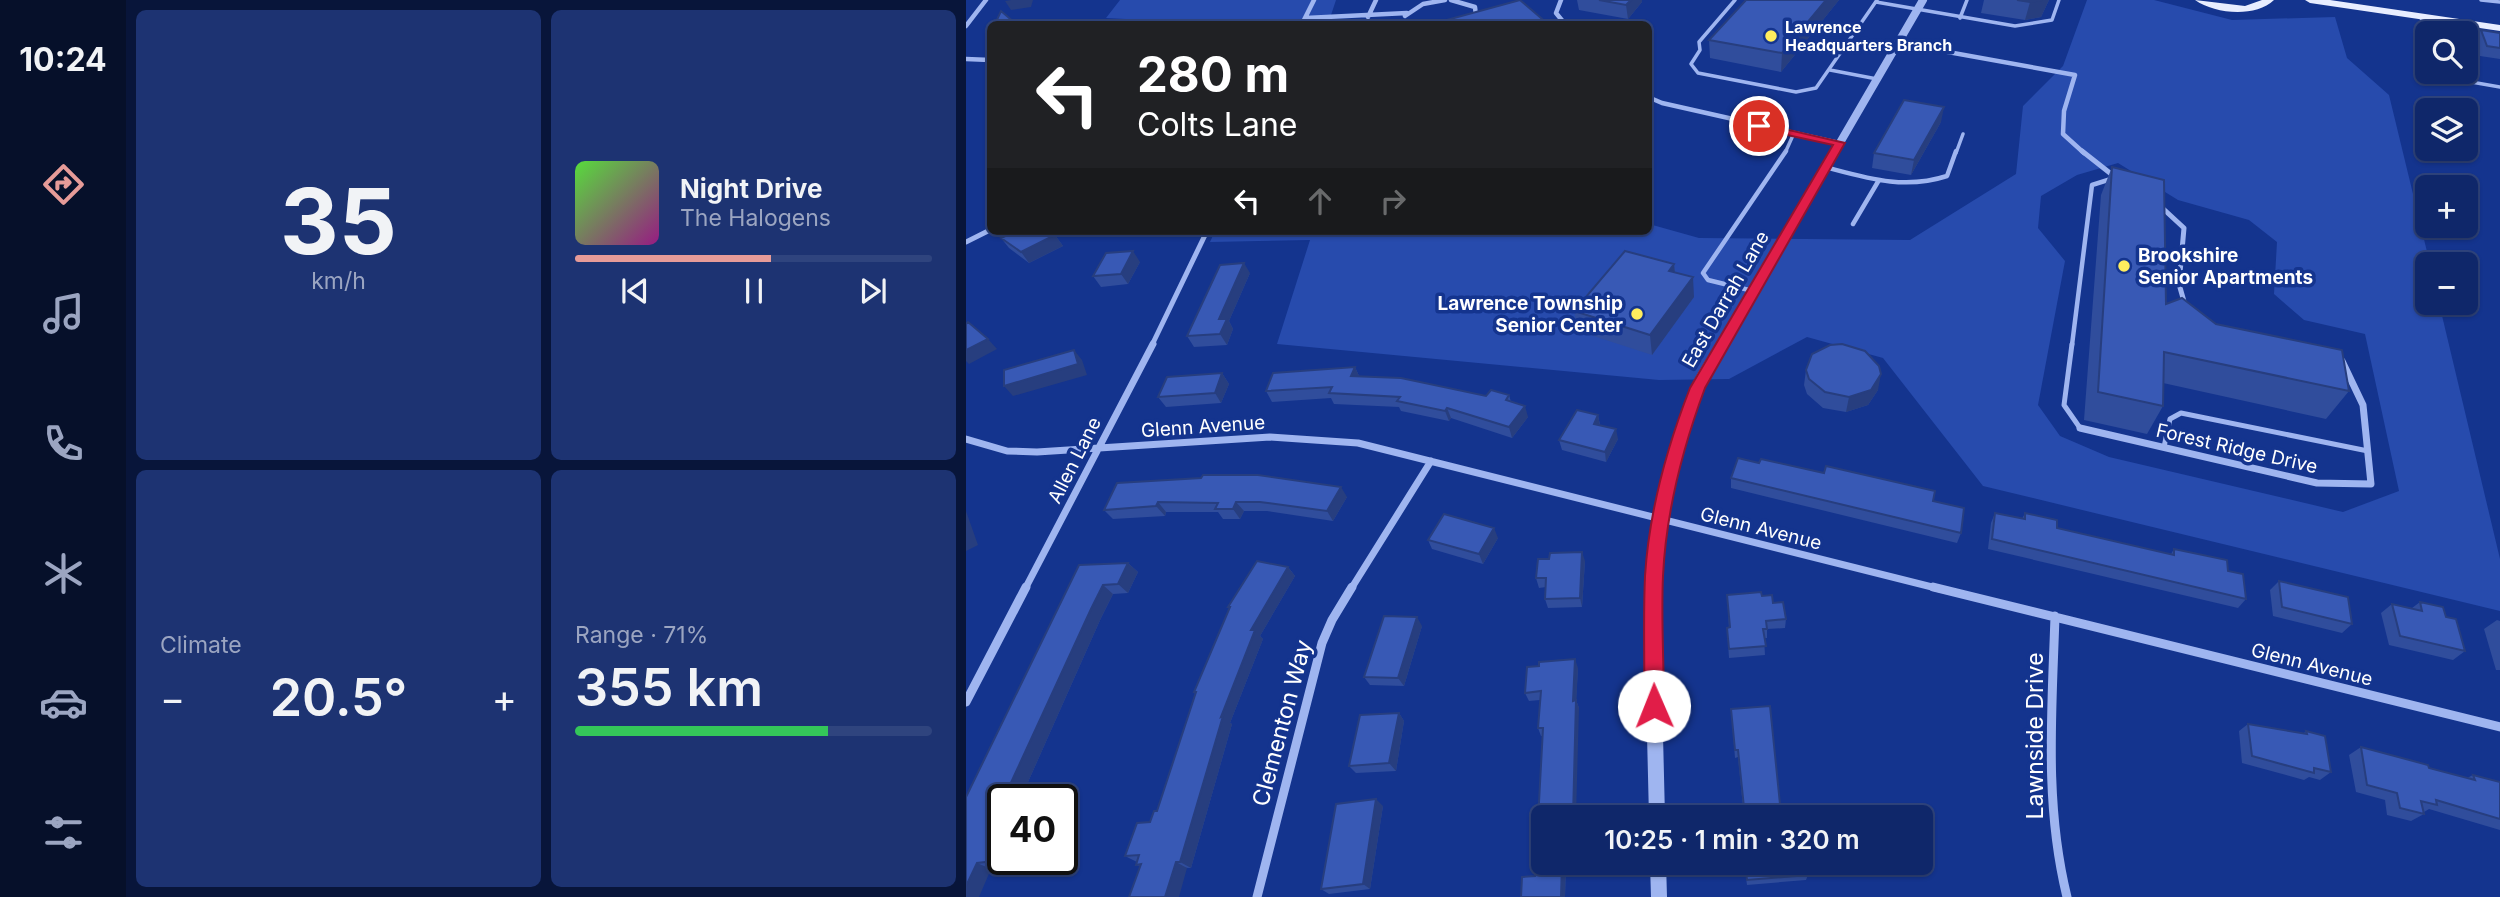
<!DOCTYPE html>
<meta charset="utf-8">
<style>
body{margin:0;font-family:Inter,sans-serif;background:#1d3372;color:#f1f3f6;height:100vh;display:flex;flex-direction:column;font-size:26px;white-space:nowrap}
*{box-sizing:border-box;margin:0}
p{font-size:23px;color:#9ba5c1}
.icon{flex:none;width:38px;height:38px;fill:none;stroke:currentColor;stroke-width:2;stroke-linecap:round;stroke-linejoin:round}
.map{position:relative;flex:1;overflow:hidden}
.drawer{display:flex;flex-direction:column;gap:10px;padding:10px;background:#08153a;width:840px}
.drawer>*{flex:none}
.guide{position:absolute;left:21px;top:21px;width:665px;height:214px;border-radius:10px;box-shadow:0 2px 5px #0004,0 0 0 2px #2f447e;background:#202124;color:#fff;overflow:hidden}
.buttons{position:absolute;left:1449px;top:21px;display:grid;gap:14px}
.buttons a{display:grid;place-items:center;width:63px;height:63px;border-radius:10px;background:#0f276a;box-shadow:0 2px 5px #0004,0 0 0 2px #2f447e;font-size:35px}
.speed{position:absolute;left:21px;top:784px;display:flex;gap:14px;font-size:35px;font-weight:700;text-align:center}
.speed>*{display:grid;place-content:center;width:91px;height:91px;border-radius:50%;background:#0f276a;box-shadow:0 2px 5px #0004,0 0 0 2px #2f447e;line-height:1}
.speed .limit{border:4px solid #111;border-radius:10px;background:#fff;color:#111}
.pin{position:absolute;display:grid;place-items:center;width:60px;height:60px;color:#fff;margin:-30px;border:4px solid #fff;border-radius:50%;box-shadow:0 2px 7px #0007}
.me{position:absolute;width:77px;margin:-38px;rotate:359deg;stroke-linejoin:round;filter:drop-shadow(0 0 5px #0008)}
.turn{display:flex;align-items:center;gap:24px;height:147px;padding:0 35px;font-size:32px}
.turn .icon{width:91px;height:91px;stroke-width:2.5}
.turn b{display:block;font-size:49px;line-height:60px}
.lanes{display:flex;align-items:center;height:66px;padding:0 35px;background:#0003;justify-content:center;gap:35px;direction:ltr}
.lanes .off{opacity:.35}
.big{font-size:52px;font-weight:600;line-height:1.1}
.drawer .tile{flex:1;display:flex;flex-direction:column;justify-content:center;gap:10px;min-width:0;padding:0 24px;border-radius:10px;background:#1d3372}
.drawer .dial{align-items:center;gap:0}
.dial b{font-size:91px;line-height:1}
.song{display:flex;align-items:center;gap:21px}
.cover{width:84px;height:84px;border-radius:10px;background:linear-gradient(135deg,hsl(110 70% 55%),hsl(310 70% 35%))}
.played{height:7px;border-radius:4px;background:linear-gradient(90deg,#e69b98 55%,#2f447e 55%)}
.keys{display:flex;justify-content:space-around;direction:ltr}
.heat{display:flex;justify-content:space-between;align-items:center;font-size:38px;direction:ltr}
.charge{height:10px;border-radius:5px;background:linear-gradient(90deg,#34c759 71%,#2f447e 0)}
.drawer .tiles{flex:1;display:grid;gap:10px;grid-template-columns:repeat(2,1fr)}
.trip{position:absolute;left:565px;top:805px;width:402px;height:70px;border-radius:10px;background:#0f276a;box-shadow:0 2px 5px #0004,0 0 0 2px #2f447e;font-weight:600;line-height:70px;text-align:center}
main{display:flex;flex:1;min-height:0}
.tab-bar{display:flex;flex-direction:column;width:126px;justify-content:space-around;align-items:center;background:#06102a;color:#9ba5c1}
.tab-bar .icon{width:49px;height:49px}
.tab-bar .active{color:#e69b98}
.tab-bar b{font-size:32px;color:#f1f3f6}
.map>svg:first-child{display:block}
.green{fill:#274bad;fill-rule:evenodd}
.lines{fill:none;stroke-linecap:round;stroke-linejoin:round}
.service-far2{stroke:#9fb5f0;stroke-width:3.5}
.service-far1{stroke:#9fb5f0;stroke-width:4.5}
.service{stroke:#9fb5f0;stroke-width:5}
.minor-far3{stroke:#9fb5f0;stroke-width:4.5}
.minor-far2{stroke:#9fb5f0;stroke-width:5}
.minor-far1{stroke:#9fb5f0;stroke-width:7}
.minor{stroke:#9fb5f0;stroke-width:9}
.tertiary-far3{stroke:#9fb5f0;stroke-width:8}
.tertiary-far2{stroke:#9fb5f0;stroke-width:10}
.tertiary-far1{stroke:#9fb5f0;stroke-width:12}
.tertiary{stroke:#9fb5f0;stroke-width:16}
.primary{fill:#e8edff;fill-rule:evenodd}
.wall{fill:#304d9c}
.shaded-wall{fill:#273e7f}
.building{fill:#3859b5;stroke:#273e7f;stroke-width:2}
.route{fill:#e11d48;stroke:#92132f;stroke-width:2}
.poi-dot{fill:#ffed5e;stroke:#14348e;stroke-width:2.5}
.labels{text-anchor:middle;stroke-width:7;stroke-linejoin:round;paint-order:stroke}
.far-poi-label{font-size:16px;font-weight:bold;fill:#fff;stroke:#14348e;text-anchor:start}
.poi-label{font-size:19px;font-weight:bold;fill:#fff;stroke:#14348e;text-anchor:start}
.street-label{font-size:19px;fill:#fff;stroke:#14348e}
.near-street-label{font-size:23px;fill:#fff;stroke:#14348e}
</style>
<main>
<nav class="tab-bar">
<b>10:24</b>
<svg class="icon active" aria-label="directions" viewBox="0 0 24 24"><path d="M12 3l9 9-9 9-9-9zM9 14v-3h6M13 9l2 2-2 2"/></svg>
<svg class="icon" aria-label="music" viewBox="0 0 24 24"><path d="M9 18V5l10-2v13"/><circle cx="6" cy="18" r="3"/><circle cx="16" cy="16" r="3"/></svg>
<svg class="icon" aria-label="phone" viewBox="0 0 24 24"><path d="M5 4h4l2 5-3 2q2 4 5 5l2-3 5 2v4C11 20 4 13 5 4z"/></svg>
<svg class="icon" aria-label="climate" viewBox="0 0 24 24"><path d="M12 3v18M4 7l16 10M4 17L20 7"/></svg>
<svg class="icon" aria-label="car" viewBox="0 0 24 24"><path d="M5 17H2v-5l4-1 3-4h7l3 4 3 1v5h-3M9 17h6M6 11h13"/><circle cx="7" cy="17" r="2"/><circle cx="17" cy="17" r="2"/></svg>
<svg class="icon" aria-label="filters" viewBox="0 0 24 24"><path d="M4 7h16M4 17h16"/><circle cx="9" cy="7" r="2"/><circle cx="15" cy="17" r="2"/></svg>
</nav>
<section class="drawer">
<div class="tiles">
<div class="tile dial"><b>35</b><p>km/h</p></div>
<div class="tile">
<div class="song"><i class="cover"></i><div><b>Night Drive</b><p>The Halogens</p></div></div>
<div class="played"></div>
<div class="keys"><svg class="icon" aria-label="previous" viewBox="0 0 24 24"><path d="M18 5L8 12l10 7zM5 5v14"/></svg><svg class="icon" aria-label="pause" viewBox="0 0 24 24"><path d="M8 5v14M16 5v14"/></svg><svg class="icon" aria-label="next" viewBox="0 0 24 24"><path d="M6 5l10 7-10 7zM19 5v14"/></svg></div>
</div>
<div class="tile"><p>Climate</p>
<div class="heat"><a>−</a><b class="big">20.5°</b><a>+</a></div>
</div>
<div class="tile"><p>Range · 71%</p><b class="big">355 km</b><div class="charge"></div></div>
</div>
</section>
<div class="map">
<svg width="1534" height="897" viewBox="0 0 1534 897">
<rect width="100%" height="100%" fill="#14348e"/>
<path class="green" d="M154,0h216l-8,24h-105l-117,-6z
M1121,0h67l78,20 103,-3 12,41 42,37 41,169h-3v39h12l61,256v52l-517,-125 -100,-128 -76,-21 -78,42 -70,1 -382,-36 33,-104 -100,2 5,-11h433l1,-7 50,14 211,2 106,-66 7,-68 40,-40zM1152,163l60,37 71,20 28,22 -3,52 30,26 61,14 34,157 -56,21 -234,-55 -49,-21 -22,-31 27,-144 -27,-33 3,-32 36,-21z"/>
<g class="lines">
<path class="service-far2" d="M769,0l-36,42 1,8 -9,14 7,9 98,19 20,-4 61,-88
M1515,0l19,2
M910,2l139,24 37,-6 7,-20
M1455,16l6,36
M994,18l7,-18
M1487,21l4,11 5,1
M1500,34l17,2
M864,70l47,9
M1474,72l14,7 46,8
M819,153l9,-20
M990,153l7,-19"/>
<path class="service-far1" d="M859,167c42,11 79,23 122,9l9,-25
M887,224l26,-44
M787,291l-45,-11 -5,-7 83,-122
M1106,345l20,-160 19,-6"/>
<path class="service" d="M1106,344l-8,61 16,23
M1198,447l6,-28 11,-6 187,38"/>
<path class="minor-far3" d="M485,0l24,7 1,9 -10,8
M595,0l-5,13 9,11
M439,16l18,-12 22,-4
M402,17l8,-17
M340,18l101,-5
M336,24l12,-24
M383,24l56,-2
M0,26l20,-26
M932,43l177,32 -11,36 -1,23 21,19
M0,59l24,1
M682,97l14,6 177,40"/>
<path class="minor-far2" d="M1116,151l33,26
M1192,204l26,24 -5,56 6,21
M0,242l24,-12
M186,345l55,-114"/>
<path class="minor-far1" d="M1114,428l237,55 54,1 -8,-79 -21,-44
M0,439l41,12 30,1 233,-15 88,6 582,146
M59,589l128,-245
M385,589l80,-128"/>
<path class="minor" d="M967,587l567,140
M1089,616c-3,95 -11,188 12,281
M0,702l60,-115
M291,897l65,-254 10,-23 20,-33"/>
<path class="tertiary-far3" d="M868,153l89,-153"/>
<path class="tertiary-far2" d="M756,345l113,-194"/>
<path class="tertiary-far1" d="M689,589c6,-67 16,-135 41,-199 7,-16 18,-31 27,-46"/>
<path class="tertiary" d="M689,587l-2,66 4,164
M692,863l1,34"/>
<path class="primary" d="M1229,0l50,6 17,-6h12c-19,18 -59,14 -79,0z
M1339,0h25l170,25v6l-190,-28z"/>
</g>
<path class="wall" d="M611,0h65v2l-14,17 -49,-9z
M780,0h93l-58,72 -71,-14 -1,-18z
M1018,0h65l-8,17 -16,3 -44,-7z
M1515,30l19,3v26l-20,-3 -5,-16z
M975,122l-30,53 -39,-7 2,-15z
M1146,167l54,137 50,20 133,67 -23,28 -163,-36v23l-16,28 -63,-14 17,-225z
M285,231h48v2l-45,3z
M89,235l8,11 -34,17 -20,-15 -8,-10z
M174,262l-12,22 -27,3 -8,-11z
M708,264l1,9 19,24 -42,58 -74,-24 -4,-20z
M284,273l-21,48 4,8 -6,16 -33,2 -7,-11z
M389,367l4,9 127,20 23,-1 2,7 17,15 -16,21 -61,-20 -2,3 -48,-10 -2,-4 -65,-3 -3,-6 -59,4 -6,-11z
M840,370l72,20 -10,15 -22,7 -23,-4 -16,-14 -3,-9z
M256,373l7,11 -8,19 -55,4 -8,-10z
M632,415l2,10 18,14 -12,23 -44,-12 -3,-10z
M765,478l202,23 28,32 -4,10 -226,-55z
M151,483l230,14 -14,24 -66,-10h-23l-4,8h-17l-5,-7h-52l-1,4 -52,3 -9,-9z
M1029,513l27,6 3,-6 32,15 114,26 3,-5 54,22 18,28 -8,9 -250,-59 3,-26z
M532,538l-15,26 -51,-15 -4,-9z
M619,561l-3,46 -34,1 -3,-9 1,-12 -7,1 -3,-10z
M162,563l10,9 -10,21 -15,1 -12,24 -81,182h-17v59h9l-3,8 -18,2 -25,28 113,-332z
M322,567l7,9 -35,60 3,3 -33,84 2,1 -41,144 -51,-2 -4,-1 1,-3 -12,-6 25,-34 7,-11 38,-117 -1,-2 36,-83 -2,-2z
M1313,581l73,43 -10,9 -69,-17 -3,-26z
M761,595l35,1 11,7 13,16 -1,9 -18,1v9h-3l1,17 -36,3 -2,-30h2z
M1454,602l26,15 19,34 -12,9 -64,-15 -8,-32 11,-9 20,4z
M1531,620l3,1v49h-4l-12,-41z
M456,626l-18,60 -34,-1 -6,-8z
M612,668l-2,32 3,8 -35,109 22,46 -1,34h-44l14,-21 8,-140h-2l-3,-8 2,-28 -11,1 -4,-8z
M765,709l49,95 6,11 14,2h-56l-6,-60 -3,1z
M433,713l5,8 -8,50 -40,2 -7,-7z
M1282,724l55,10 3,-3 25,41 -11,8 -11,-3 -5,3 -62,-17 -3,-32z
M1395,747l68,21 38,10 6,-3 27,7v48l-71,-21 -5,3v2l-13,7 -24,-6 -2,-15 -29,-8 -7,-37z
M417,806l-13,83 -41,5 -8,-5z
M778,863h62l2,12 -2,5 -59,5z"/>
<path class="shaded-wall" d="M45,0h22l-2,7 -20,3 -6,-9z
M665,0h11v2l-14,17 -2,-14z
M860,0h13l-58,72 1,-19z
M1076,0h7l-8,17 -16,3 5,-18z
M978,107l-3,15 -30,53 3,-15z
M89,235l8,11 -34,17 -8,-11z
M167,251l7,11 -12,22 -7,-10z
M278,263l6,10 -21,48 4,8 -6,16 -7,-11 -1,-15z
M708,264l2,20 -7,-13z
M727,277l1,20 -42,58 -2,-20z
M22,339l9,10 -28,15 -3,-3v-11z
M108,350l8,10 5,15 -74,21 -9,-10z
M389,367l5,11 -9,-2z
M256,373l7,11 -8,19 -6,-10z
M915,374l-3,16 -10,15 -22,7 3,-15z
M559,406l3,11 -16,21 -3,-11z
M481,408l4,10 -2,3 -4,-10z
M632,415l2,11 -6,-2z
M650,429l2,10 -12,23 -1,-10z
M375,487l6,10 -14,24 -6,-10z
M192,502l8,10 -1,4 -9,-10z
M270,502l8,9 -4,8 -7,-10z
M0,511l12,34 -12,6z
M528,528l4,10 -15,26 -4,-10z
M616,552l3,9 -3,46 -2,-9z
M162,563l10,9 -10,21 -10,-9z
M322,567l7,9 -35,60 3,3 -33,84 2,1 -41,144 -11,-6 41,-145 30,-87z
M137,585l10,9 -12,24 -81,182h-17l88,-191z
M451,617l5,9 -18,60 -6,-8z
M609,659l3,9 -2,41 -3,-8z
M610,700l3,8 -3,109h-3z
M433,713l5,8 -8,50 -7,-8z
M410,799l7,7 -13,83 -7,-5z
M37,801v58h9l-3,8 -15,-6 -4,-25 1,-10z
M210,862l11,6 -8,29h-14z
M11,863l14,6 -12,28h-13v-11z
M596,863h4l-1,34h-4z"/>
<path class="building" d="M554,0l28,24h-116z
M633,0h32l-5,5z
M780,0h80l-44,53 -73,-13z
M1051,0h25l-12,2z
M35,11l14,12v1h-20z
M1515,30l19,3v15l-13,-2z
M938,100l40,7 -30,53 -40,-7z
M1146,167l52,13 2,124 16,-6 34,26 126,26 7,41 -185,-39 -1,54 -65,-14z
M50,231h33l6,4 -34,17 -20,-14z
M167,251l-12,23 -28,2 13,-23z
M659,251l49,13 -5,7 24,6 -43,58 -76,-24z
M278,263l-25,56h8l-7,15 -33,2 33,-71z
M2,322l20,17 -22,11v-26z
M876,344l23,7 14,15 2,8 -10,16 -22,7 -24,-5 -16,-13 -3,-9 6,-16 18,-9z
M108,350l4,14 -74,22v-16z
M389,367l-4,9 50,2 85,18 5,-6 18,5 -3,5 19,6 -16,21 -62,-19 -2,3 -48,-10 3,-4 -71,-4 3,-6 -66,4 7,-18z
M256,373l-7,20 -57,4 9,-20z
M611,410l21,5 -4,9 22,5 -11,23 -46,-12z
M772,458l21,5 2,-4 63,14 2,-7 109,25 -2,10 31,7 -3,25 -230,-55z
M237,475h55l83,12 -14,24 -67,-9h-24l-3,7h-18l3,-6 -60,-1 -2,4 -52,4 13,-27 84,-5z
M1029,513l30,6v-6l32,7v8l117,27v-6l53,11 1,11 15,3 3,25 -254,-60z
M478,514l50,14 -15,26 -51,-14z
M616,552l-2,46 -35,1 1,-21h-10l2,-19h11l1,-6z
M291,561l31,6 -37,63h4l-34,87 2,-1 -43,146h-4l-11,35h-36l12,-33 -5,1 3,-10 -14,1 12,-33 13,-1 4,-11h3l39,-119h-2l36,-85h-2z
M162,563l-10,21 -15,1 -12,24 -88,191 -12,26h4l-5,10 13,-1v7l-9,19 -17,2 -11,23v-89l113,-232z
M1313,581l69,16 4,27 -70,-17z
M795,592l1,4 10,-1 1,8 10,-1 3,17 -20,2 1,8h-4l3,17 -37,3 -2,-21 3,-1 -3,-32z
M1454,602l23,5 3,10 10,2 9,32 -65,-15 -8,-32 30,7z
M418,616l33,1 -19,61 -34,-1z
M609,659l-2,42 3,-1 -3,117h-29v46h18l-1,34h-40l1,-20 13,-1 8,-148h-5l3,-37 -16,2 2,-26 12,-1v-4z
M804,706l10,98h4l2,11 14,-2v4h-55l-7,-67h-3l-4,-41z
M433,713l-10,50 -40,3 11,-51z
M1282,724l59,10 -1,-3 19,5 6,36 -17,-4v5l-62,-17z
M1395,747l67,18 1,3 46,12 -2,-5 27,7v37l-64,-19 1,5 -16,-4 3,13 -24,-6 -3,-15 -30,-8z
M410,799l-13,85 -42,5 15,-85z
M779,863h61l2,12 -61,5z"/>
<path class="route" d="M793,123l86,20 -140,245c-22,59 -39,125 -42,188 -2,43 1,87 1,130l-3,6 -7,3 -7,-3 -3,-6c1,-43 -1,-87 1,-130 4,-63 22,-129 45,-188l143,-243 -78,-17 -1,-2z"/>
<g class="poi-dot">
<circle cx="805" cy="36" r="7"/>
<circle cx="1158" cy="266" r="7"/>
<circle cx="671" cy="314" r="7"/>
</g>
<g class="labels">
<g class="far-poi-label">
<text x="819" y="33">Lawrence<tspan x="819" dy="18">Headquarters Branch</tspan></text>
</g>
<g class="poi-label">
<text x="1172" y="262">Brookshire<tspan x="1172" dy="22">Senior Apartments</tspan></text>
<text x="657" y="310" text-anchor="end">Lawrence Township<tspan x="657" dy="22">Senior Center</tspan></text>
</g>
<g class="street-label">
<text transform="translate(759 299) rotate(-60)" y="7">East Darrah Lane</text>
<text transform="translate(237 426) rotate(-4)" y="7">Glenn Avenue</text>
<text transform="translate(1271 448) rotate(13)" y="7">Forest Ridge Drive</text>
<text transform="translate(108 460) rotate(-63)" y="7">Allen Lane</text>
<text transform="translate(795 528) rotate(14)" y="7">Glenn Avenue</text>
<text transform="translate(1346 664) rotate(14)" y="7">Glenn Avenue</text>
</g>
<g class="near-street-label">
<text transform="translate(316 723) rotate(-75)" y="8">Clementon Way</text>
<text transform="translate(1069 736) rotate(-90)" y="8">Lawnside Drive</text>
</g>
</g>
</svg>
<div class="buttons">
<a><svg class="icon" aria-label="search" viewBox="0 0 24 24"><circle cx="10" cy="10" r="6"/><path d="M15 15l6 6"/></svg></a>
<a><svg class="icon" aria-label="layers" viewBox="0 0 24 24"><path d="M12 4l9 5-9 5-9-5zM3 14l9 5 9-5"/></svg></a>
<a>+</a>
<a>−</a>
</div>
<div class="speed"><div class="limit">40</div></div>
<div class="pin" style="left:793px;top:126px;background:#d93025"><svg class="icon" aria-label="arrive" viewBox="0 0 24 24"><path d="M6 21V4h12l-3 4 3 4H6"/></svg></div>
<svg class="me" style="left:688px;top:706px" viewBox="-20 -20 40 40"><circle r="19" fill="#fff"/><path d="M0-13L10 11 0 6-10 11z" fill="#e11d48"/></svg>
<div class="trip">10:25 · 1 min · 320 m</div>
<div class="guide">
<div class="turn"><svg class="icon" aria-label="left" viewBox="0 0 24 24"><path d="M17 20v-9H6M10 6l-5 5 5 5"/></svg><div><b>280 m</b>Colts Lane</div></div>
<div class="lanes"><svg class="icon" aria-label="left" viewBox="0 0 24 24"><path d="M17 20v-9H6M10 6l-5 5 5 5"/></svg><svg class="icon off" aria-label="ahead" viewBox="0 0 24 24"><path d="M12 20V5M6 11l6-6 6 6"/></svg><svg class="icon off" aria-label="right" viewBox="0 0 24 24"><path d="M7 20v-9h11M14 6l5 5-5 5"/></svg></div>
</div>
</div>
</main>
